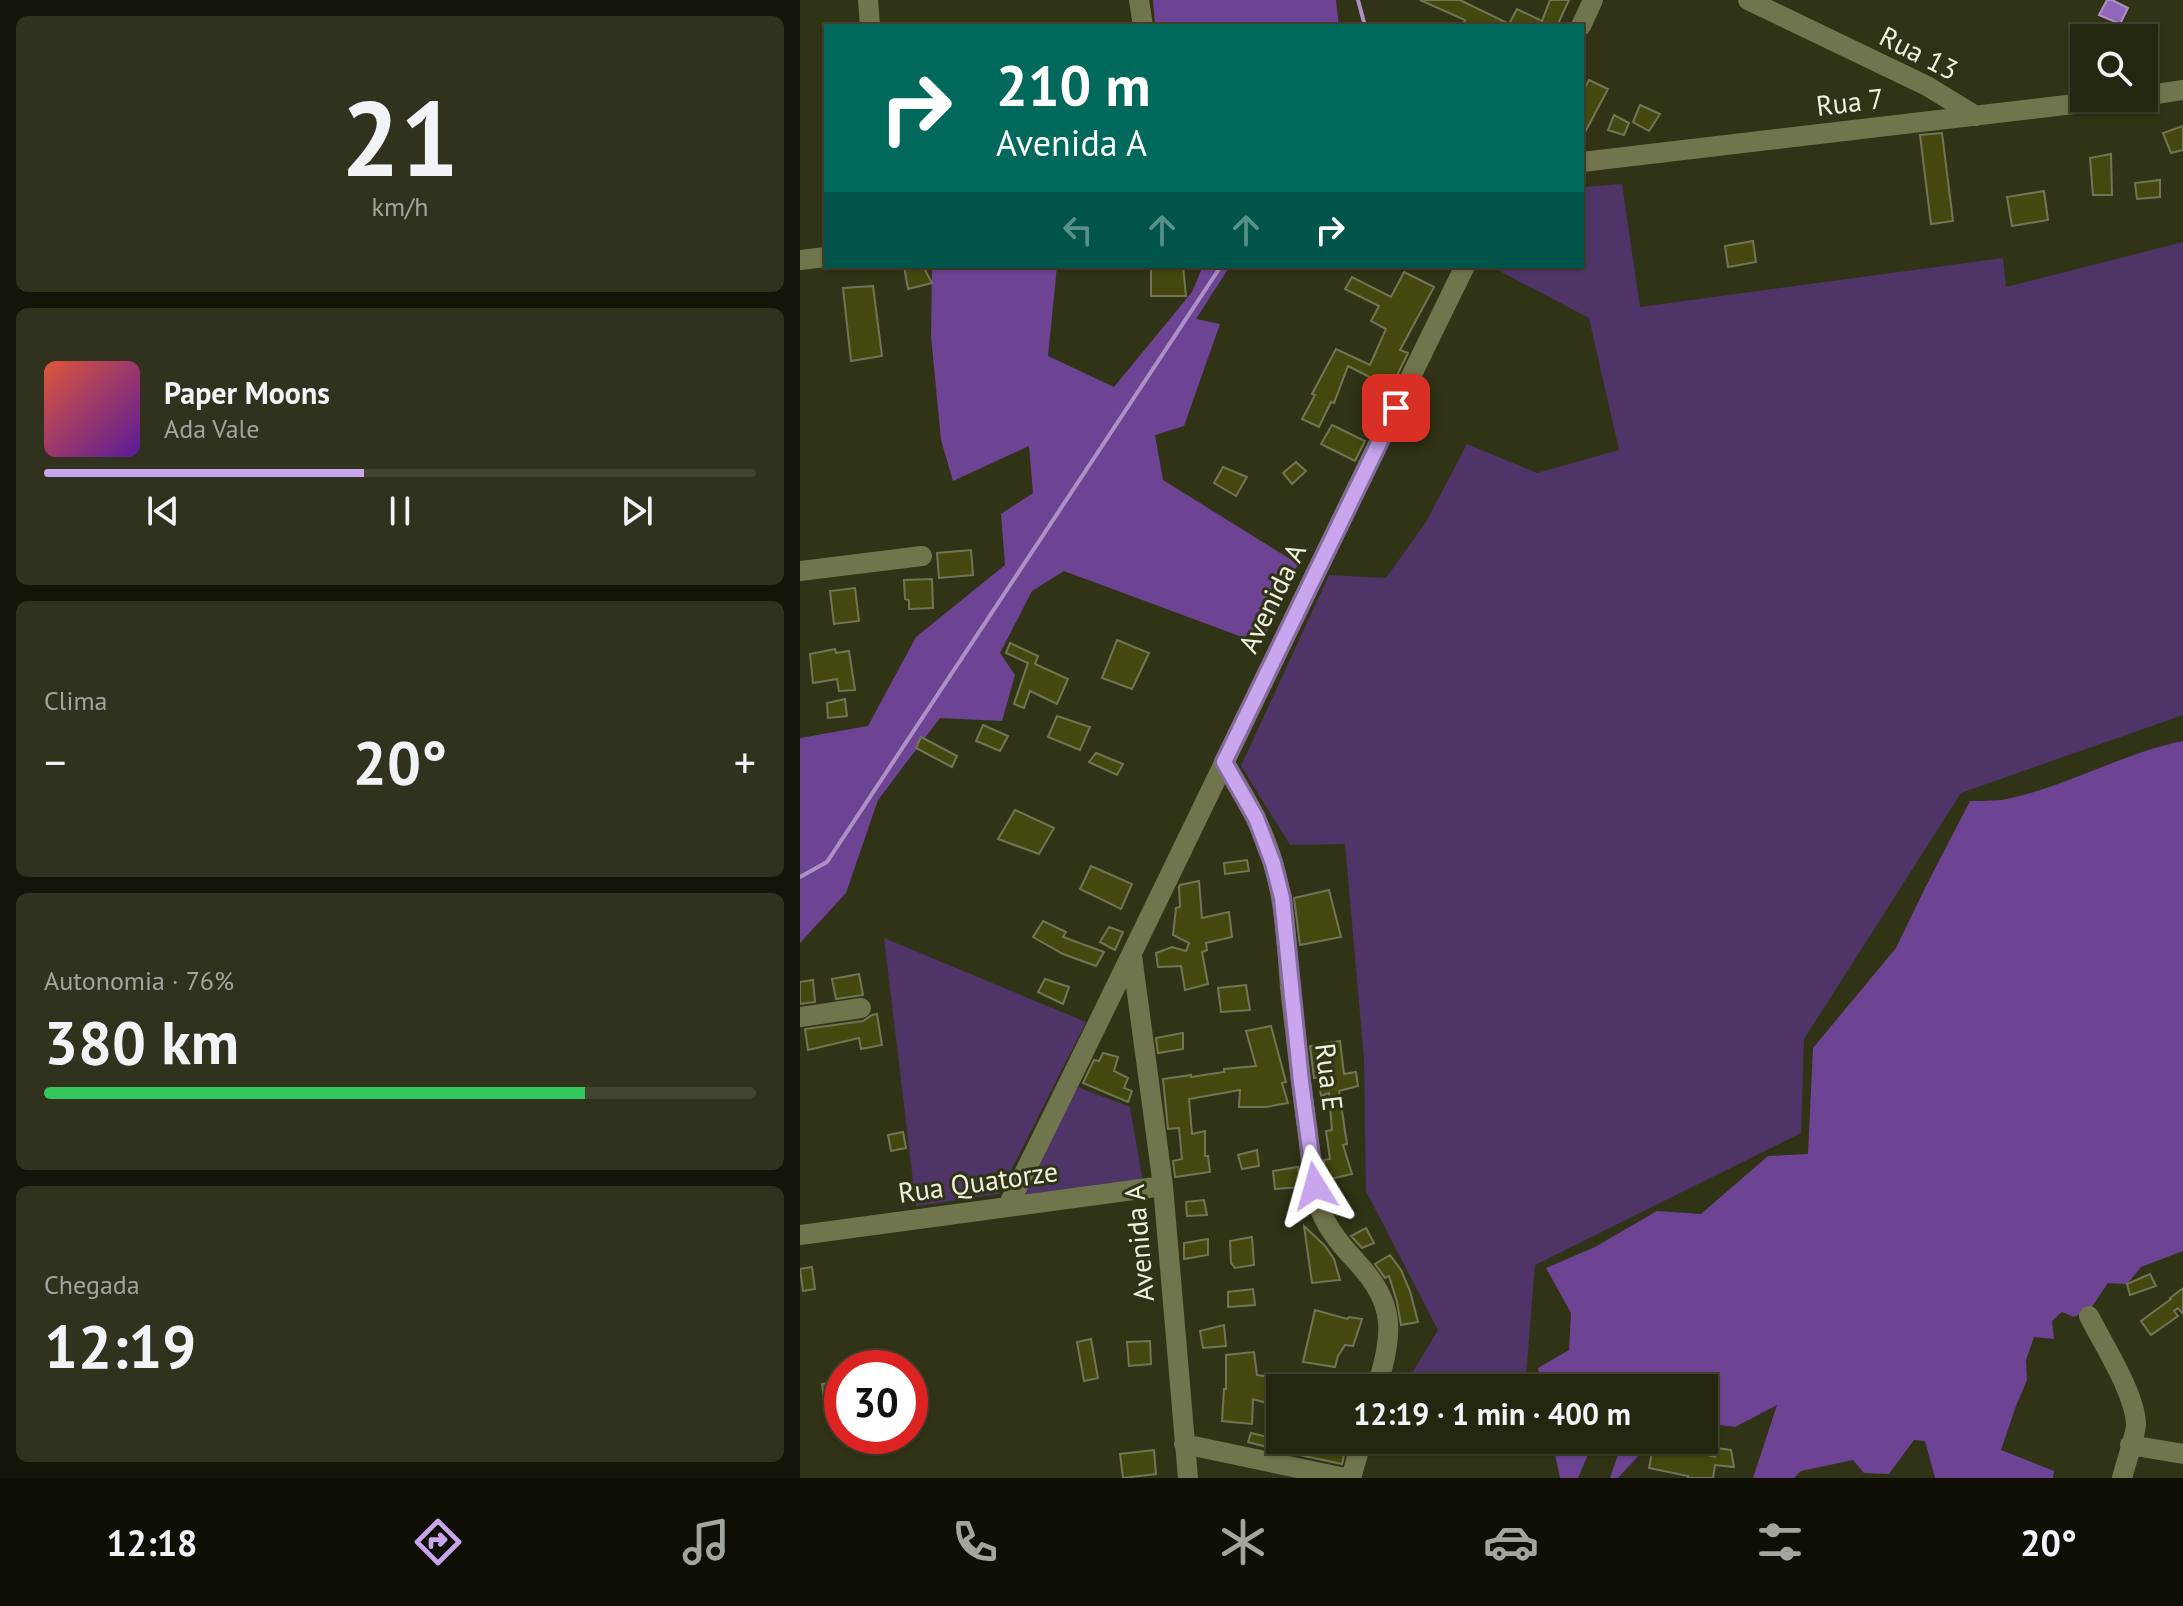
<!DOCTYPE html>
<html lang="pt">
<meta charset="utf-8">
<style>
body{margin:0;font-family:"PT Sans",sans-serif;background:#31321e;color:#f1f3f6;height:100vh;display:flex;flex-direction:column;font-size:30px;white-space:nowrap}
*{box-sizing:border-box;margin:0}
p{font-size:26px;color:#a3a59f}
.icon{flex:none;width:44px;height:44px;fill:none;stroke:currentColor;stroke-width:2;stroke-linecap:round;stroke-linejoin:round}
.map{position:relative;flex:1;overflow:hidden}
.side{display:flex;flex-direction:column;gap:16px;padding:16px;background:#141509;width:800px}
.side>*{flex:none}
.hud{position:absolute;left:24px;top:24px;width:760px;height:244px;border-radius:0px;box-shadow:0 2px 6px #0004,0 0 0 2px #424330;background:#00695c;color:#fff;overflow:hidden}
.tools{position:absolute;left:1270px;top:24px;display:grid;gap:16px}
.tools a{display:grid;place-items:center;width:88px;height:88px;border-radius:0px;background:#252610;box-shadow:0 2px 6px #0004,0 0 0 2px #424330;font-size:40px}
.speed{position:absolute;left:24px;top:1350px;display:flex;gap:16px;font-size:40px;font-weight:700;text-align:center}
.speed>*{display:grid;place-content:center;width:104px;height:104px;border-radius:50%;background:#252610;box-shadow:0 2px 6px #0004,0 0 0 2px #424330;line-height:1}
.speed .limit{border:12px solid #d22;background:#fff;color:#111}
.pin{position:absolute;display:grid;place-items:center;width:68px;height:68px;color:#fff;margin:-34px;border-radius:16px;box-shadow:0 4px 12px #0006}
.me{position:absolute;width:88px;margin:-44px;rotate:352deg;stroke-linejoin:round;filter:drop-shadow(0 0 6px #0008)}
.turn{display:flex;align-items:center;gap:28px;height:168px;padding:0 40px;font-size:36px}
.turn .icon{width:104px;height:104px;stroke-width:2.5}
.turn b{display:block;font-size:56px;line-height:68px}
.lanes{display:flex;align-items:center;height:76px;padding:0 40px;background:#0003;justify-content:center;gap:40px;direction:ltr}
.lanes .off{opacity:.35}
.big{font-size:60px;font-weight:700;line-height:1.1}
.side .tile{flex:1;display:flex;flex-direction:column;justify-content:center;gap:12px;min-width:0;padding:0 28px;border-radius:12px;background:#31321e}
.side .dial{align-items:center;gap:0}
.dial b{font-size:104px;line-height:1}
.song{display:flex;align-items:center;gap:24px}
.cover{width:96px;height:96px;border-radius:12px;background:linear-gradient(135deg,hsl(10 70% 55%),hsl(270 70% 35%))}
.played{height:8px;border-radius:4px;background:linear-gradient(90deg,#c9a5ee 45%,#424330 45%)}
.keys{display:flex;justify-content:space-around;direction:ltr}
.heat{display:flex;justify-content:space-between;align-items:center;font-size:44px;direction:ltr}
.charge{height:12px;border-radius:6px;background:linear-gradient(90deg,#34c759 76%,#424330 0)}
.trip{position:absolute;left:466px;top:1374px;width:452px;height:80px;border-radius:0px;background:#252610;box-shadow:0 2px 6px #0004,0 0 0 2px #424330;font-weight:700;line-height:80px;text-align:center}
.menu{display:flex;height:128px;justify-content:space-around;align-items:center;background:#0f0f06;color:#a3a59f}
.menu .icon{width:56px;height:56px}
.menu .current{color:#c9a5ee}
.menu b{font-size:36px;color:#f1f3f6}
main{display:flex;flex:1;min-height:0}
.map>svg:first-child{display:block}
.green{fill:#4e3467}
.forest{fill:#6d4493}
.water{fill:#9167ba;stroke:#ad90c5;stroke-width:2}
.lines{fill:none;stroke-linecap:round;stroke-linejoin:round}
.stream{stroke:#ad90c5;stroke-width:4}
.building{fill:#45480e;stroke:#727555;stroke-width:2}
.minor{stroke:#71754d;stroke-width:20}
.route-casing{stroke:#836b9b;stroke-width:20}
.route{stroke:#c9a5ee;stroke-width:14}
.labels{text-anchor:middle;stroke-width:6;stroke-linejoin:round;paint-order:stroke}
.street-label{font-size:28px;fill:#eff1df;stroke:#313316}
</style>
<main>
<section class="side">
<div class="tile dial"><b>21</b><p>km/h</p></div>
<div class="tile">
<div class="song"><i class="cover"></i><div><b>Paper Moons</b><p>Ada Vale</p></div></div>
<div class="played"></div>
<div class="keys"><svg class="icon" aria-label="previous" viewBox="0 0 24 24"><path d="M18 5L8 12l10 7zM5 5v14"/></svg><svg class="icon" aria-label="pause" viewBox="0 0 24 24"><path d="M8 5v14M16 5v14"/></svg><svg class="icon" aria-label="next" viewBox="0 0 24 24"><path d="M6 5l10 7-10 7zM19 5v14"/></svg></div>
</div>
<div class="tile"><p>Clima</p>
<div class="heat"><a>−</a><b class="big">20°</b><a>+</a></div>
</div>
<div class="tile"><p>Autonomia · 76%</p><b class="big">380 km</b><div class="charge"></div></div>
<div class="tile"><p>Chegada</p><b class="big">12:19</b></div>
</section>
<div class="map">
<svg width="1383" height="1478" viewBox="0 0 1383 1478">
<rect width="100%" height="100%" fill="#313316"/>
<path class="green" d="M822,184l18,123 363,-49 3,29 177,-45v473l-222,78 -157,246 -3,94 -266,132 -10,123h-122l35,-58 -72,-139 -2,-132 -19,-215 -55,1 -49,-79 88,-191 57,3 40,-56 41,-78 70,29 82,-23 -30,-132 -99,-52h92v-79z
M84,938l202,84 -87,172 -83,12z
M275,1086l55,21 13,75 -122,17z"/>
<path class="forest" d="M353,0h183l3,26h-184z
M132,266h125l-9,90 66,31 78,-95 11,-26h27l-34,53 24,5 -36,102 -29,9 8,45 135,84 -37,80 -197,-73 -32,20 -32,62 15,22 -13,46 -62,-3 -62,82 -32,93 -46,50v-205l68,-12 48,-89 89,-72 -4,-51 32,-21 -4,-47 -76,35 -12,-41 -10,-104z
M1383,741v510l-42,16 -14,17 -19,-1 -17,25 -17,9 -12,-5 -10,9 2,18 -20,-2 -8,23 1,20 -11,26 -15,44 53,21 -1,7h-118l-10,-37 -11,-1 -25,34 -25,-1 -11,-13 -52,11 -7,7h-41l24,-73 -42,22 -31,-4v-35h-162l-4,-20 31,-18 2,-37 -25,-45 49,-21 62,-36 44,3 67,-58 40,-2 5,-106 83,-100 29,-60 45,-87c12,0 26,0 37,-2 61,-13 116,-46 176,-58z
M752,1440h42l-16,38h-18z
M823,1440h30l-35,38h-8z"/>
<path class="water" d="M1307,0h5l16,8 -8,16 -21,-9z"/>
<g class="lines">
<path class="stream" d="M558,0l7,26
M0,877l27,-15 394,-596"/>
</g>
<path class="building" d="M620,0h40l49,24 8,-15 25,12 8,-21h19l-12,26h-84l-9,-4 1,-2z
M789,80l19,9 -26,49v-45z
M840,105l20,9 -11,17 -16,-9z
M814,115l15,8 -5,12 -16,-5z
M1383,126v24l-12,3 -8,-20z
M1142,133l11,88 -22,3 -11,-89z
M1311,154l1,41h-19l-3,-37z
M1360,180v17l-23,2 -2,-16z
M1244,191l4,29 -36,6 -5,-29z
M953,241l3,21 -28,5 -3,-21z
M104,266h19l9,17 -24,6z
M351,266h32l3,30h-35z
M604,272l30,15 -34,63 8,3 -17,35 -43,-22 -14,37 -3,-1 -12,25 -17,-8 13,-24 -3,-1 24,-45 34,16 16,-36 -15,-8 8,-15 -34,-17 7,-12 39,20z
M73,286l9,70 -31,5 -8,-73z
M532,425l33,16 -10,20 -34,-17z
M496,462l10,9 -14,13 -9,-11z
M423,467l24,10 -11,19 -22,-13z
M171,550l2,25 -34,3 -2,-25z
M132,579l1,29 -24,1v-9l-4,-1 -1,-19z
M55,588l4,33 -25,3 -4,-33z
M317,640l32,13 -17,36 -30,-11z
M210,643l28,13 -3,8 33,15 -11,25 -27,-13 -6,17 -10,-4 14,-41 -22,-10z
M35,649l1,4 13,-2 6,39 -16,1 -2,-12 -24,4 -3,-29z
M45,699l2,17 -19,2 -1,-15z
M257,716l33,11 -10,23 -32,-13z
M183,725l25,11 -8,15 -24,-10z
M121,737l36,19 -5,11 -36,-19z
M296,753l27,11 -6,11 -28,-13z
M215,810l39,18 -15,26 -41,-15z
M447,860l2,11 -24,3 -1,-11z
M291,866l41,18 -11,25 -41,-20z
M399,881l3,37 27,-6 3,25 -26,6 1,7 -5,2 6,32 -23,6 -4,-24 -23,1 -2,-14 16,-6 14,4 3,-8 -16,-8 3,-27 4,-1 -1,-20 1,-2z
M529,890l12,47 -41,8 -6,-47z
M243,921l23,11 -3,5 41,15 -8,14 -33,-12 -30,-17z
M309,927l14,5 -8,18 -15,-8z
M59,974l4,21 -27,4 -4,-20z
M245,979l24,8 -6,17 -25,-12z
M13,980l2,22 -15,2v-22z
M446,985l4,25 -29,2 -3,-24z
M77,1014l5,31 -21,4 -2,-11 -51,12 -3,-21 58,-8 9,-6z
M471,1026l15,56 -4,1 6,20 -22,4h-27l1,-17 -51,9 3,35 13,-3v25h3l2,16 -35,5 -2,-16 9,-2 -3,-31 -11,1 -5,-50 28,-4v2l33,-5v-3l32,-3 -10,-35z
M383,1033v16l-25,4 -2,-15z
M540,1041l4,33 12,-2 2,14 -19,5 8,53 -4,1 9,29 -26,6 -2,-20 6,-1 -4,-28 6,-1 -3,-37 -8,3 -3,-18h-4l-4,-32z
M303,1053l15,4 -4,14 14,7 -4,10 8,3 -4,11 -45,-19 11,-23 5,1z
M103,1132l3,16 -15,3 -3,-16z
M457,1150l2,16 -17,3 -4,-14z
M498,1167l3,20 -26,2 -2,-18z
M404,1200l3,15 -20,1 -1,-14z
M504,1226l21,20 9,13 6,21 -28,3z
M566,1228l8,15 -12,5 -11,-12z
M452,1237l2,28 -19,3 -4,-5 -1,-22z
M408,1239v16l-24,4v-16z
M590,1255l11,15 9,21 8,31 -17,3 -4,-23 -8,-26 -4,2 -10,-14z
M12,1267l3,22 -12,2 -3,-22z
M1350,1274l6,12 -26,9 -3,-11z
M1383,1288v26l-5,-6 -4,3 4,5 -27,19 -10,-14 30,-22 -1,-1z
M453,1289l2,16 -27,2v-15z
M515,1310l32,9 2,-2 13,2 -9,27 -8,-1 -7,11 -3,11 -32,-5z
M424,1325l2,21 -23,2 -3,-17z
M291,1339l7,39 -14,3 -7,-39z
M350,1341l1,23 -22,2 -2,-24z
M454,1352l3,23 22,3 -6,27 -20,-6 -1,25 -30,-3 2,-32h2v-34z
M538,1374l15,2v2l12,5 -1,5h-32z
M39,1381l3,30 -16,3 -4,-30z
M451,1433l29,7h19v2l46,9 -3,13 -57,-12 -37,-10z
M854,1441l61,16 2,-9 14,2 3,17 -19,-2 -2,13h-25v-2l-39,-8z
M354,1450l2,24 -33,4 -3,-24z"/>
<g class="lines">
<path class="minor" d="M68,0l2,26
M339,0l4,26
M948,0l179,86 49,30
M781,26l12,-26
M1344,96l39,-6
M782,162l543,-64
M0,260l26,-3
M0,571l122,-15
M424,762c20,33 40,67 50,104 11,39 13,80 16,121 5,44 10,88 16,133 4,26 5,59 12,84 7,22 22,40 37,56 42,45 38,71 22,128
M332,956l31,230 25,292
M0,1017l61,-9
M208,1206c155,-312 303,-627 457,-940
M0,1235l363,-49
M1289,1316c14,28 46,77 47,108 0,10 -11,42 -14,54
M384,1444l161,34
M1330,1445l53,9
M551,1478l11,-38"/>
</g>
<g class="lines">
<defs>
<path id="route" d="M515,1186l-14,-104 -19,-184 -9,-35 -17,-45 -32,-56 172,-354"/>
</defs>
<use href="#route" class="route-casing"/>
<use href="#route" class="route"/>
</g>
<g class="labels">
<g class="street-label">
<text transform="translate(1119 53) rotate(27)" y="10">Rua 13</text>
<text transform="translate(1050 102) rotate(-7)" y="10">Rua 7</text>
<text transform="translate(472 598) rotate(-64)" y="10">Avenida A</text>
<text transform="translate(529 1077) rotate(83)" y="10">Rua E</text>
<text transform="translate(178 1182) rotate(-8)" y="10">Rua Quatorze</text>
<text transform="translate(339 1243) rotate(-95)" y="10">Avenida A</text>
</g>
</g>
</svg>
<div class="tools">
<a><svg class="icon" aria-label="search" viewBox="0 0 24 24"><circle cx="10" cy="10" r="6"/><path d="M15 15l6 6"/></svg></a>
</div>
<div class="speed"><div class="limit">30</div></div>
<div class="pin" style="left:596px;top:408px;background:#d93025"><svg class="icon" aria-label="arrive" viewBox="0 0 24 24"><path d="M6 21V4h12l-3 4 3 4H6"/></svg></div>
<svg class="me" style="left:515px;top:1186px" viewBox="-20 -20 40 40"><path d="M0-17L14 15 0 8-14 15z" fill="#c9a5ee" stroke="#fff" stroke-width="4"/></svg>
<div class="trip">12:19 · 1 min · 400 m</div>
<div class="hud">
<div class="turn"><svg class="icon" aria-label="right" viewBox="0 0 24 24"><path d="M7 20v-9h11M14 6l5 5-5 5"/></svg><div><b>210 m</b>Avenida A</div></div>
<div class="lanes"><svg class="icon off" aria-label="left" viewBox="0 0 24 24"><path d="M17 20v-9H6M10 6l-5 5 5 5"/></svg><svg class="icon off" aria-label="ahead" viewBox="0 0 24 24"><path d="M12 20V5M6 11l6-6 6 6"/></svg><svg class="icon off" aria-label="ahead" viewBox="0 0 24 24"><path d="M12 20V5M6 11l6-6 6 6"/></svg><svg class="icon" aria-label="right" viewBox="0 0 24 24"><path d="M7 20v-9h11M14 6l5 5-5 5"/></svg></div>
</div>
</div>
</main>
<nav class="menu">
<b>12:18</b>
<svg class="icon current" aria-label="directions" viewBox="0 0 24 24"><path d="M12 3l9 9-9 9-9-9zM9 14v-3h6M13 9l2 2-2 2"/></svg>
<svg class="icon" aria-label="music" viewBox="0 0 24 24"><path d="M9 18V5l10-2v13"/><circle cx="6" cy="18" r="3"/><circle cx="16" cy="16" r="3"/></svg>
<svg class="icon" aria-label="phone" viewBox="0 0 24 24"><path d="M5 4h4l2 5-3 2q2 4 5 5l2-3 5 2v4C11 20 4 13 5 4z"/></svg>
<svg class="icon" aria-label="climate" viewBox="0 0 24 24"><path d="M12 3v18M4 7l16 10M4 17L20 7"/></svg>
<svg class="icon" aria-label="car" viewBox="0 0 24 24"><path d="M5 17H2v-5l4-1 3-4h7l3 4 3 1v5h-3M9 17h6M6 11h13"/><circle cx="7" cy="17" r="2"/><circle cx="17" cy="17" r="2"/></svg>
<svg class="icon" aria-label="filters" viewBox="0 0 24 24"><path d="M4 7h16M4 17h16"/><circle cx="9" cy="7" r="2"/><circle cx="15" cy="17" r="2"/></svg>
<b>20°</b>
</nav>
